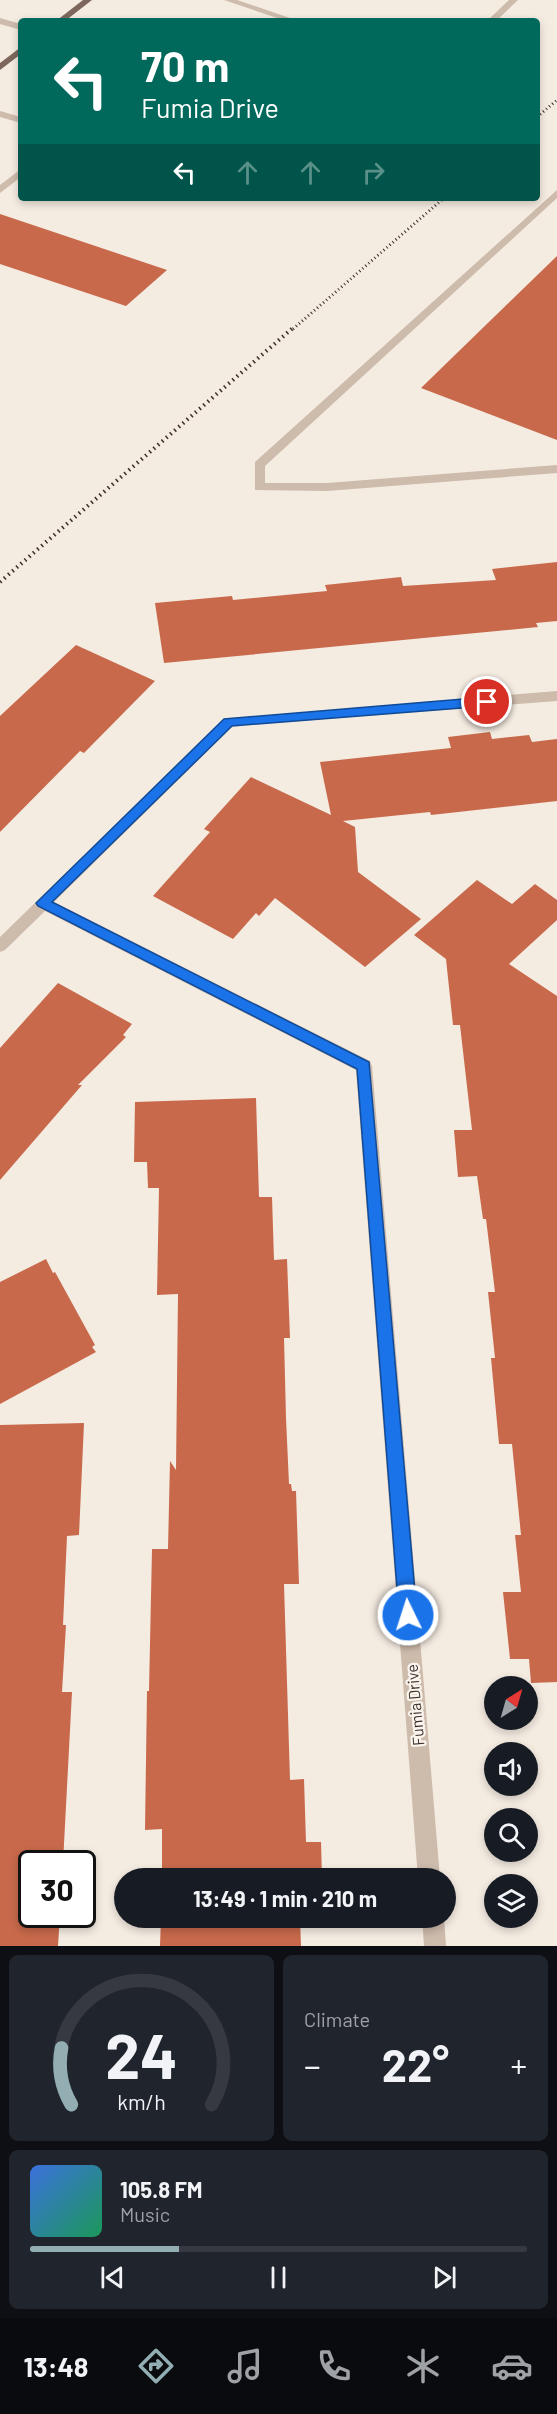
<!DOCTYPE html>
<meta charset="utf-8">
<style>
body{margin:0;font-family:Barlow,sans-serif;background:#20242c;color:#f1f3f6;height:100vh;display:flex;flex-direction:column;font-size:22px;white-space:nowrap}
*{box-sizing:border-box;margin:0}
p{font-size:20px;color:#9ea1a6}
.icon{flex:none;width:33px;height:33px;fill:none;stroke:currentColor;stroke-width:2;stroke-linecap:round;stroke-linejoin:round}
.map{position:relative;height:1946px;overflow:hidden}
.drawer{display:flex;flex-direction:column;gap:9px;padding:9px;background:#0d0f14;flex:1}
.drawer>*{flex:none}
.guide{position:absolute;left:18px;top:18px;width:522px;height:183px;border-radius:6px;box-shadow:0 3px 9px #0003;background:#00695c;color:#fff;overflow:hidden}
.needle{width:39px;rotate:37deg}
.fabs{position:absolute;left:484px;top:1676px;display:grid;gap:12px}
.fabs a{display:grid;place-items:center;width:54px;height:54px;border-radius:50%;background:#171b24;box-shadow:0 3px 9px #0003;font-size:30px}
.speed{position:absolute;left:18px;top:1850px;display:flex;gap:12px;font-size:30px;font-weight:700;text-align:center}
.speed>*{display:grid;place-content:center;width:78px;height:78px;border-radius:50%;background:#171b24;box-shadow:0 3px 9px #0003;line-height:1}
.speed .limit{border:3px solid #111;border-radius:9px;background:#fff;color:#111}
.pin{position:absolute;display:grid;place-items:center;width:51px;height:51px;color:#fff;margin:-26px;border:3px solid #fff;border-radius:50%;box-shadow:0 2px 6px #0007}
.me{position:absolute;width:66px;margin:-33px;rotate:356deg;stroke-linejoin:round;filter:drop-shadow(0 0 4px #0008)}
.turn{display:flex;align-items:center;gap:21px;height:126px;padding:0 24px;font-size:27px}
.turn .icon{width:78px;height:78px;stroke-width:2.5}
.turn b{display:block;font-size:42px;line-height:51px}
.lanes{display:flex;align-items:center;height:57px;padding:0 24px;background:#0003;justify-content:center;gap:30px;direction:ltr}
.lanes .off{opacity:.35}
.big{font-size:45px;font-weight:700;line-height:1.1}
.drawer .card{flex:1;display:flex;flex-direction:column;justify-content:center;gap:9px;min-width:0;padding:0 21px;border-radius:9px;background:#20242c}
.drawer .dial{align-items:center;gap:0}
.dial svg{height:156px;overflow:visible;fill:none;stroke:#363941;stroke-width:7;stroke-linecap:round;text-anchor:middle}
.dial text{fill:#f1f3f6;stroke:none}
.song{display:flex;align-items:center;gap:18px}
.cover{width:72px;height:72px;border-radius:9px;background:linear-gradient(135deg,hsl(220 70% 55%),hsl(150 70% 35%))}
.played{height:6px;border-radius:3px;background:linear-gradient(90deg,#92aeb2 30%,#363941 30%)}
.keys{display:flex;justify-content:space-around;direction:ltr}
.heat{display:flex;justify-content:space-between;align-items:center;font-size:33px;direction:ltr}
.drawer .tiles{flex:1;display:grid;gap:9px;grid-template-columns:1fr 1fr}
.card:last-child{grid-column:span 2}
.trip{position:absolute;left:114px;top:1868px;width:342px;height:60px;border-radius:30px;background:#171b24;box-shadow:0 3px 9px #0003;font-weight:700;line-height:60px;text-align:center}
.tab-bar{display:flex;height:96px;justify-content:space-around;align-items:center;background:#090b0e;color:#9ea1a6}
.tab-bar .icon{width:42px;height:42px}
.tab-bar .on{color:#92aeb2}
.tab-bar b{font-size:27px;color:#f1f3f6}
.map>svg:first-child{display:block}
.building{fill:#c8694b}
.lines{fill:none;stroke-linecap:round;stroke-linejoin:round}
.minor{fill:#cdbbac;fill-rule:evenodd}
.major{fill:#7d675c;fill-rule:evenodd}
.rail-far1{stroke:#3b302b;stroke-width:3;stroke-dasharray:1 3;stroke-linecap:butt}
.rail{stroke:#3b302b;stroke-width:4;stroke-dasharray:1.5 4;stroke-linecap:butt}
.route{fill:#1a73e8;stroke:#114b97;stroke-width:1.5}
.labels{text-anchor:middle;stroke-width:4.5;stroke-linejoin:round;paint-order:stroke}
.street-label{font-size:16px;fill:#3b302b;stroke:#fbf5ee}
</style>
<div class="map">
<svg width="557" height="1946" viewBox="0 0 557 1946">
<rect width="100%" height="100%" fill="#f4ebe1"/>
<path class="building" d="M0,214l167,56 -41,36 -126,-42z
M557,256v184l-136,-52z
M557,562v59l-21,2 2,4 -374,36 -9,-60 77,-7 1,4 94,-9 -2,-6 76,-8 2,9 93,-6 -4,-11z
M76,645l79,36 -71,72 -4,-2 -80,81v-116z
M490,732l2,7 37,-4 3,7 25,-3v62l-126,14 -1,-3 -87,9 12,6 3,45 63,47 -56,48 -90,-69 -16,18 -3,-3 -23,26 -80,-43 57,-64 -6,-3 47,-52 80,38 -11,-53 131,-14 -3,-11z
M477,880l35,24 23,-20 22,16v20l-48,44 48,32v686l-26,1 -2,-24h-19l-7,-67h18l-6,-57h6l-9,-91h-13l-8,-86h4l-7,-66h7l-9,-73h-3l-6,-43 -19,1 -4,-47h18l-12,-105h-7l-7,-66 -32,-24z
M58,983l74,41 -9,11 3,2 -48,48h4l-82,95v-132z
M256,1098l3,99h13l2,63 13,-1 3,79h-6l2,80 3,66h2l1,7h4l3,93h-15l6,196 14,-1 2,63h15l1,36h-160v-49l-17,1 2,-139h2l3,-142h16l2,-88 6,9 2,-176 -21,1 2,-107h-11l-1,-26h-13l1,-60z
M46,1259l7,14 2,-1 40,73 -3,2 4,5 -96,52v-122z
M84,1423l-5,112 -12,1 -4,89h3l-4,67h10l-9,171h-31v51h28l-2,32h-58v-521z
M161,1917h162v1h-23l1,28h-141z"/>
<g class="lines">
<path class="minor" d="M224,0h13l62,21h-13z
M509,0h9l-22,21h-9z
M0,18l21,6v6l-21,-6z
M0,111l21,6v6l-21,-6z
M21,169v8l-21,16v-8z
M557,190v8l-292,268v17h62l230,-18v8l-230,18 -72,-1v-28z
M557,691v10l-324,25 -179,176 316,159 2,5 68,812h-22l-62,-808 -311,-159 -40,39 -5,2v-15l224,-218z
M422,1917h22l2,29h-22z"/>
<path class="major" d="M83,0h9l-27,21h-9z
M21,47v7l-21,16v-7z"/>
<path class="rail-far1" d="M537,117l20,-17
M293,329l151,-131"/>
<path class="rail" d="M0,582l294,-255"/>
</g>
<path class="route" d="M487,697l6,5 -6,4 -255,20 -180,176 317,160 48,553 -3,6 -6,3 -6,-3 -3,-6 -42,-546 -319,-163 -2,-3 188,-184z"/>
<g class="labels">
<g class="street-label">
<text transform="translate(415 1705) rotate(-95)" y="6">Fumia Drive</text>
</g>
</g>
</svg>
<div class="fabs">
<a><svg class="needle" viewBox="-14 -14 28 28"><path d="M0-13l5 13h-10z" fill="#e53935"/><path d="M0 13l5-13h-10z" fill="#9ea1a6"/></svg></a>
<a><svg class="icon" aria-label="sound" viewBox="0 0 24 24"><path d="M4 9h4l5-4v14l-5-4H4zM17 9q2 3 0 6"/></svg></a>
<a><svg class="icon" aria-label="search" viewBox="0 0 24 24"><circle cx="10" cy="10" r="6"/><path d="M15 15l6 6"/></svg></a>
<a><svg class="icon" aria-label="layers" viewBox="0 0 24 24"><path d="M12 4l9 5-9 5-9-5zM3 14l9 5 9-5"/></svg></a>
</div>
<div class="speed"><div class="limit">30</div></div>
<div class="pin" style="left:487px;top:702px;background:#d93025"><svg class="icon" aria-label="arrive" viewBox="0 0 24 24"><path d="M6 21V4h12l-3 4 3 4H6"/></svg></div>
<svg class="me" style="left:408px;top:1615px" viewBox="-20 -20 40 40"><circle r="17" fill="#1a73e8" stroke="#fff" stroke-width="3"/><path d="M0-11L8 9 0 5-8 9z" fill="#fff"/></svg>
<div class="trip">13:49 · 1 min · 210 m</div>
<div class="guide">
<div class="turn"><svg class="icon" aria-label="left" viewBox="0 0 24 24"><path d="M17 20v-9H6M10 6l-5 5 5 5"/></svg><div><b>70 m</b>Fumia Drive</div></div>
<div class="lanes"><svg class="icon" aria-label="left" viewBox="0 0 24 24"><path d="M17 20v-9H6M10 6l-5 5 5 5"/></svg><svg class="icon off" aria-label="ahead" viewBox="0 0 24 24"><path d="M12 20V5M6 11l6-6 6 6"/></svg><svg class="icon off" aria-label="ahead" viewBox="0 0 24 24"><path d="M12 20V5M6 11l6-6 6 6"/></svg><svg class="icon off" aria-label="right" viewBox="0 0 24 24"><path d="M7 20v-9h11M14 6l5 5-5 5"/></svg></div>
</div>
</div>
<section class="drawer">
<div class="tiles">
<div class="card dial"><svg viewBox="0 0 100 80">
<path d="M14 69A42 42 0 1 1 86 69"/>
<path d="M14 69A42 42 0 0 1 9 40" stroke="#92aeb2"/>
<text x="50" y="56" font-size="32" font-weight="700">24</text>
<text x="50" y="72" font-size="11">km/h</text>
</svg></div>
<div class="card"><p>Climate</p>
<div class="heat"><a>−</a><b class="big">22°</b><a>+</a></div>
</div>
<div class="card">
<div class="song"><i class="cover"></i><div><b>105.8 FM</b><p>Music</p></div></div>
<div class="played"></div>
<div class="keys"><svg class="icon" aria-label="previous" viewBox="0 0 24 24"><path d="M18 5L8 12l10 7zM5 5v14"/></svg><svg class="icon" aria-label="pause" viewBox="0 0 24 24"><path d="M8 5v14M16 5v14"/></svg><svg class="icon" aria-label="next" viewBox="0 0 24 24"><path d="M6 5l10 7-10 7zM19 5v14"/></svg></div>
</div>
</div>
</section>
<nav class="tab-bar">
<b>13:48</b>
<svg class="icon on" aria-label="directions" viewBox="0 0 24 24"><path d="M12 3l9 9-9 9-9-9zM9 14v-3h6M13 9l2 2-2 2"/></svg>
<svg class="icon" aria-label="music" viewBox="0 0 24 24"><path d="M9 18V5l10-2v13"/><circle cx="6" cy="18" r="3"/><circle cx="16" cy="16" r="3"/></svg>
<svg class="icon" aria-label="phone" viewBox="0 0 24 24"><path d="M5 4h4l2 5-3 2q2 4 5 5l2-3 5 2v4C11 20 4 13 5 4z"/></svg>
<svg class="icon" aria-label="climate" viewBox="0 0 24 24"><path d="M12 3v18M4 7l16 10M4 17L20 7"/></svg>
<svg class="icon" aria-label="car" viewBox="0 0 24 24"><path d="M5 17H2v-5l4-1 3-4h7l3 4 3 1v5h-3M9 17h6M6 11h13"/><circle cx="7" cy="17" r="2"/><circle cx="17" cy="17" r="2"/></svg>
</nav>
